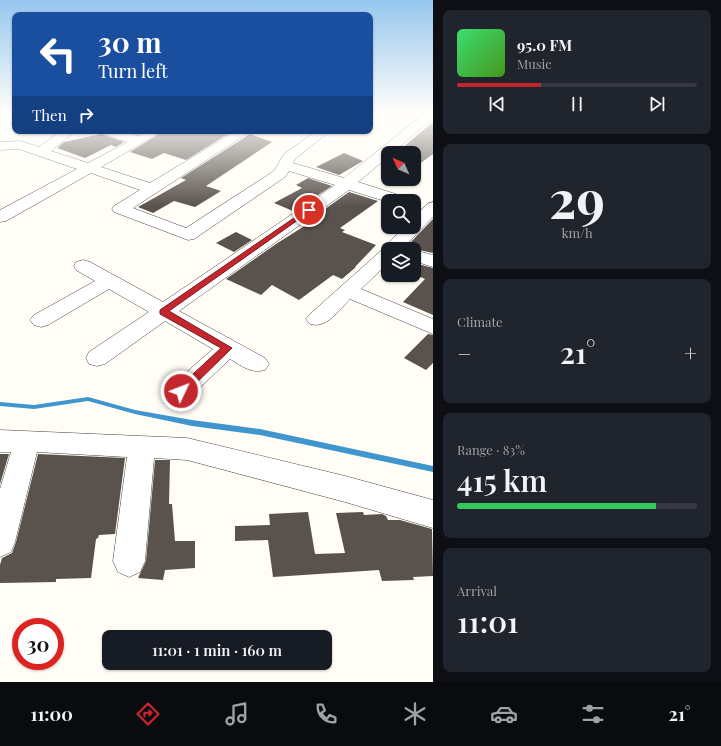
<!DOCTYPE html>
<meta charset="utf-8">
<style>
body{margin:0;font-family:"Playfair Display",serif;background:#20242c;color:#f1f3f6;height:100vh;display:flex;flex-direction:column;font-size:15px;white-space:nowrap}
*{box-sizing:border-box;margin:0}
p{font-size:13px;color:#9ea1a6}
.icon{flex:none;width:22px;height:22px;fill:none;stroke:currentColor;stroke-width:2;stroke-linecap:round;stroke-linejoin:round}
.map{position:relative;flex:1;overflow:hidden}
.panel{display:flex;flex-direction:column;gap:10px;padding:10px;background:#0d0f14;width:288px}
.panel>*{flex:none}
.banner{position:absolute;left:12px;top:12px;width:361px;height:122px;border-radius:8px;box-shadow:0 1px 3px #0004;background:#1a4fa0;color:#fff;overflow:hidden}
.needle{width:26px;rotate:315deg}
.tools{position:absolute;left:381px;top:146px;display:grid;gap:8px}
.tools a{display:grid;place-items:center;width:40px;height:40px;border-radius:8px;background:#171b24;box-shadow:0 1px 3px #0004;font-size:20px}
.speed{position:absolute;left:12px;top:618px;display:flex;gap:8px;font-size:20px;font-weight:700;text-align:center}
.speed>*{display:grid;place-content:center;width:52px;height:52px;border-radius:50%;background:#171b24;box-shadow:0 1px 3px #0004;line-height:1}
.speed .limit{border:6px solid #d22;background:#fff;color:#111}
.pin{position:absolute;display:grid;place-items:center;width:34px;height:34px;color:#fff;margin:-17px;border:2px solid #fff;border-radius:50%;box-shadow:0 1px 4px #0007}
.me{position:absolute;width:44px;margin:-22px;rotate:47deg;stroke-linejoin:round;filter:drop-shadow(0 0 3px #0008)}
.turn{display:flex;align-items:center;gap:14px;height:84px;padding:0 20px;font-size:18px}
.turn .icon{width:52px;height:52px;stroke-width:2.5}
.turn b{display:block;font-size:28px;line-height:34px}
.then{display:flex;align-items:center;height:38px;padding:0 20px;background:#0003;gap:8px;font-size:15px}
.big{font-size:30px;font-weight:600;line-height:1.1}
.panel .widget{flex:1;display:flex;flex-direction:column;justify-content:center;gap:6px;min-width:0;padding:0 14px;border-radius:8px;background:#20242c}
.panel .dial{align-items:center;gap:0}
.dial b{font-size:52px;line-height:1}
.song{display:flex;align-items:center;gap:12px}
.cover{width:48px;height:48px;border-radius:6px;background:linear-gradient(135deg,hsl(140 70% 55%),hsl(100 70% 35%))}
.played{height:4px;border-radius:2px;background:linear-gradient(90deg,#c4262e 35%,#363941 35%)}
.keys{display:flex;justify-content:space-around;direction:ltr}
.heat{display:flex;justify-content:space-between;align-items:center;font-size:22px;direction:ltr}
.charge{height:6px;border-radius:3px;background:linear-gradient(90deg,#34c759 83%,#363941 0)}
.trip{position:absolute;left:102px;top:630px;width:230px;height:40px;border-radius:8px;background:#171b24;box-shadow:0 1px 3px #0004;font-weight:600;line-height:40px;text-align:center}
.menu{display:flex;height:64px;justify-content:space-around;align-items:center;background:#090b0e;color:#9ea1a6}
.menu .icon{width:28px;height:28px}
.menu .current{color:#c4262e}
.menu b{font-size:18px;color:#f1f3f6}
main{display:flex;flex:1;min-height:0}
.map>svg:first-child{display:block}
.lines{fill:none;stroke-linecap:round;stroke-linejoin:round}
.stream{fill:#3f96cf;fill-rule:evenodd}
.building{fill:#5a524d}
.minor-casing{stroke:#444;stroke-width:1}
.minor{fill:#fff;fill-rule:evenodd}
.route{fill:#c4262e;stroke:#7f191e}
</style>
<main>
<div class="map">
<svg width="433" height="682" viewBox="0 0 433 682">
<rect width="100%" height="100%" fill="#fffdf5"/>
<g class="lines">
<path class="stream" d="M88,397l47,13 57,10 68,9 173,37v6l-173,-37 -68,-9 -57,-12 -47,-13 -54,8 -34,-3v-4l34,3z"/>
</g>
<path class="building" d="M433,122v32l-19,14v-15h-18z
M164,131h69l-47,29 -22,-7 -12,6 -22,-7z
M101,134l23,8 -8,5 -5,-2 -26,13 -28,-10 7,-6z
M250,134l22,8 -66,44 15,5 -26,16 -21,-6 -21,12 -15,-6 48,-27 -5,-2z
M344,153l19,8 -24,14 -23,-8z
M308,178l24,8 -39,25 -19,-8 28,-15 -6,-3z
M349,192l29,9 -38,27 5,2 -3,2 34,13 -21,22h1l-14,12 -9,-4 -34,25 -27,-15 -11,10 -35,-16 50,-35 38,-24 -3,-1z
M433,219v34l-19,-4 -6,-4z
M236,232l16,8 -18,12 -18,-9z
M414,263l19,5v47l-30,-13 22,-23 -11,-5z
M428,334l5,1v28l-7,7 -22,-12z
M0,454h9l-9,30z
M38,454l87,4 -10,76 -16,1 -1,3 -2,1 -5,39 -35,1v3l-56,1v-18l2,-7 10,-5 4,-11z
M155,460h15l-1,44h3l3,37h20v27l-30,2 -2,10 -25,-2 8,-17z
M308,512l7,42 30,-1 -9,-40 27,-1 1,3 18,-1 4,2 2,4h12l32,9 1,47 -20,1 1,3 -32,1 -3,-11 -106,7 -5,-37 -33,1v-15l35,-1 -1,-11z"/>
<g class="lines">
<defs>
<path id="minor" d="M426,112h7v6l-41,35h-4v4l-30,25 50,16 2,3 -22,1 -39,-12 -170,121 86,47 4,6 -4,6c-14,4 -23,-4 -35,-11l-40,38 -9,3 -9,-3 -3,-6 3,-6 41,-36 -48,-28 -60,43 -8,2 -8,-2 -3,-6 3,-6 60,-40 -40,-23 -61,36 -7,2 -7,-2 -4,-5 4,-5 61,-34 -19,-11 -2,-4 2,-4 7,-2 7,2 73,40 172,-117 -46,-14 -4,6 -91,62 -6,1 -74,-28 -2,-3 2,-3 26,-16 -49,-17 -85,48 -6,1v-12l77,-41 -58,-20 -19,1v-8l20,-1 19,6 22,-16h14l-24,20 37,12 40,-21 -25,-8 -1,-3h19l17,5 9,-5h16l-62,36 49,16 86,-52h15l-118,77 53,20 88,-57 10,-17 32,-23h14l-35,28 -2,4 51,15z
M433,202v15l-31,32h-14v14l-27,26 72,30v15l-83,-35c-11,11 -23,30 -40,25l-4,-5 4,-5 73,-65 21,-22h10v-10l13,-13z
M414,250l19,5v12l-19,-6z
M0,430l187,8 158,38 88,24v28l-88,-26 -158,-42 -33,-2 -9,103 -5,11 -11,5 -11,-5 -5,-11 14,-104 -90,-5 -22,90 -4,10 -11,5v-68l11,-37h-11z"/>
</defs>
<use href="#minor" class="minor-casing"/>
<use href="#minor" class="minor"/>
</g>
<linearGradient id="sky" x2="0" y2="1"><stop stop-color="#95c6ee"/><stop offset="0.54" stop-color="#fffefa"/><stop offset="1" stop-color="#fffefa" stop-opacity="0"/></linearGradient>
<rect width="433" height="207" fill="url(#sky)"/>
<path class="route" d="M307,209l5,1 -143,101 63,37 -47,46h-7l-2,-3 2,-3 43,-40 -61,-34v-4z"/>
</svg>
<div class="tools">
<a><svg class="needle" viewBox="-14 -14 28 28"><path d="M0-13l5 13h-10z" fill="#e53935"/><path d="M0 13l5-13h-10z" fill="#9ea1a6"/></svg></a>
<a><svg class="icon" aria-label="search" viewBox="0 0 24 24"><circle cx="10" cy="10" r="6"/><path d="M15 15l6 6"/></svg></a>
<a><svg class="icon" aria-label="layers" viewBox="0 0 24 24"><path d="M12 4l9 5-9 5-9-5zM3 14l9 5 9-5"/></svg></a>
</div>
<div class="speed"><div class="limit">30</div></div>
<div class="pin" style="left:309px;top:210px;background:#d93025"><svg class="icon" aria-label="arrive" viewBox="0 0 24 24"><path d="M6 21V4h12l-3 4 3 4H6"/></svg></div>
<svg class="me" style="left:181px;top:391px" viewBox="-20 -20 40 40"><circle r="17" fill="#c4262e" stroke="#fff" stroke-width="3"/><path d="M0-11L8 9 0 5-8 9z" fill="#fff"/></svg>
<div class="trip">11:01 · 1 min · 160 m</div>
<div class="banner">
<div class="turn"><svg class="icon" aria-label="left" viewBox="0 0 24 24"><path d="M17 20v-9H6M10 6l-5 5 5 5"/></svg><div><b>30 m</b>Turn left</div></div>
<div class="then">Then<svg class="icon" aria-label="right" viewBox="0 0 24 24"><path d="M7 20v-9h11M14 6l5 5-5 5"/></svg></div>
</div>
</div>
<section class="panel">
<div class="widget">
<div class="song"><i class="cover"></i><div><b>95.0 FM</b><p>Music</p></div></div>
<div class="played"></div>
<div class="keys"><svg class="icon" aria-label="previous" viewBox="0 0 24 24"><path d="M18 5L8 12l10 7zM5 5v14"/></svg><svg class="icon" aria-label="pause" viewBox="0 0 24 24"><path d="M8 5v14M16 5v14"/></svg><svg class="icon" aria-label="next" viewBox="0 0 24 24"><path d="M6 5l10 7-10 7zM19 5v14"/></svg></div>
</div>
<div class="widget dial"><b>29</b><p>km/h</p></div>
<div class="widget"><p>Climate</p>
<div class="heat"><a>−</a><b class="big">21°</b><a>+</a></div>
</div>
<div class="widget"><p>Range · 83%</p><b class="big">415 km</b><div class="charge"></div></div>
<div class="widget"><p>Arrival</p><b class="big">11:01</b></div>
</section>
</main>
<nav class="menu">
<b>11:00</b>
<svg class="icon current" aria-label="directions" viewBox="0 0 24 24"><path d="M12 3l9 9-9 9-9-9zM9 14v-3h6M13 9l2 2-2 2"/></svg>
<svg class="icon" aria-label="music" viewBox="0 0 24 24"><path d="M9 18V5l10-2v13"/><circle cx="6" cy="18" r="3"/><circle cx="16" cy="16" r="3"/></svg>
<svg class="icon" aria-label="phone" viewBox="0 0 24 24"><path d="M5 4h4l2 5-3 2q2 4 5 5l2-3 5 2v4C11 20 4 13 5 4z"/></svg>
<svg class="icon" aria-label="climate" viewBox="0 0 24 24"><path d="M12 3v18M4 7l16 10M4 17L20 7"/></svg>
<svg class="icon" aria-label="car" viewBox="0 0 24 24"><path d="M5 17H2v-5l4-1 3-4h7l3 4 3 1v5h-3M9 17h6M6 11h13"/><circle cx="7" cy="17" r="2"/><circle cx="17" cy="17" r="2"/></svg>
<svg class="icon" aria-label="filters" viewBox="0 0 24 24"><path d="M4 7h16M4 17h16"/><circle cx="9" cy="7" r="2"/><circle cx="15" cy="17" r="2"/></svg>
<b>21°</b>
</nav>
